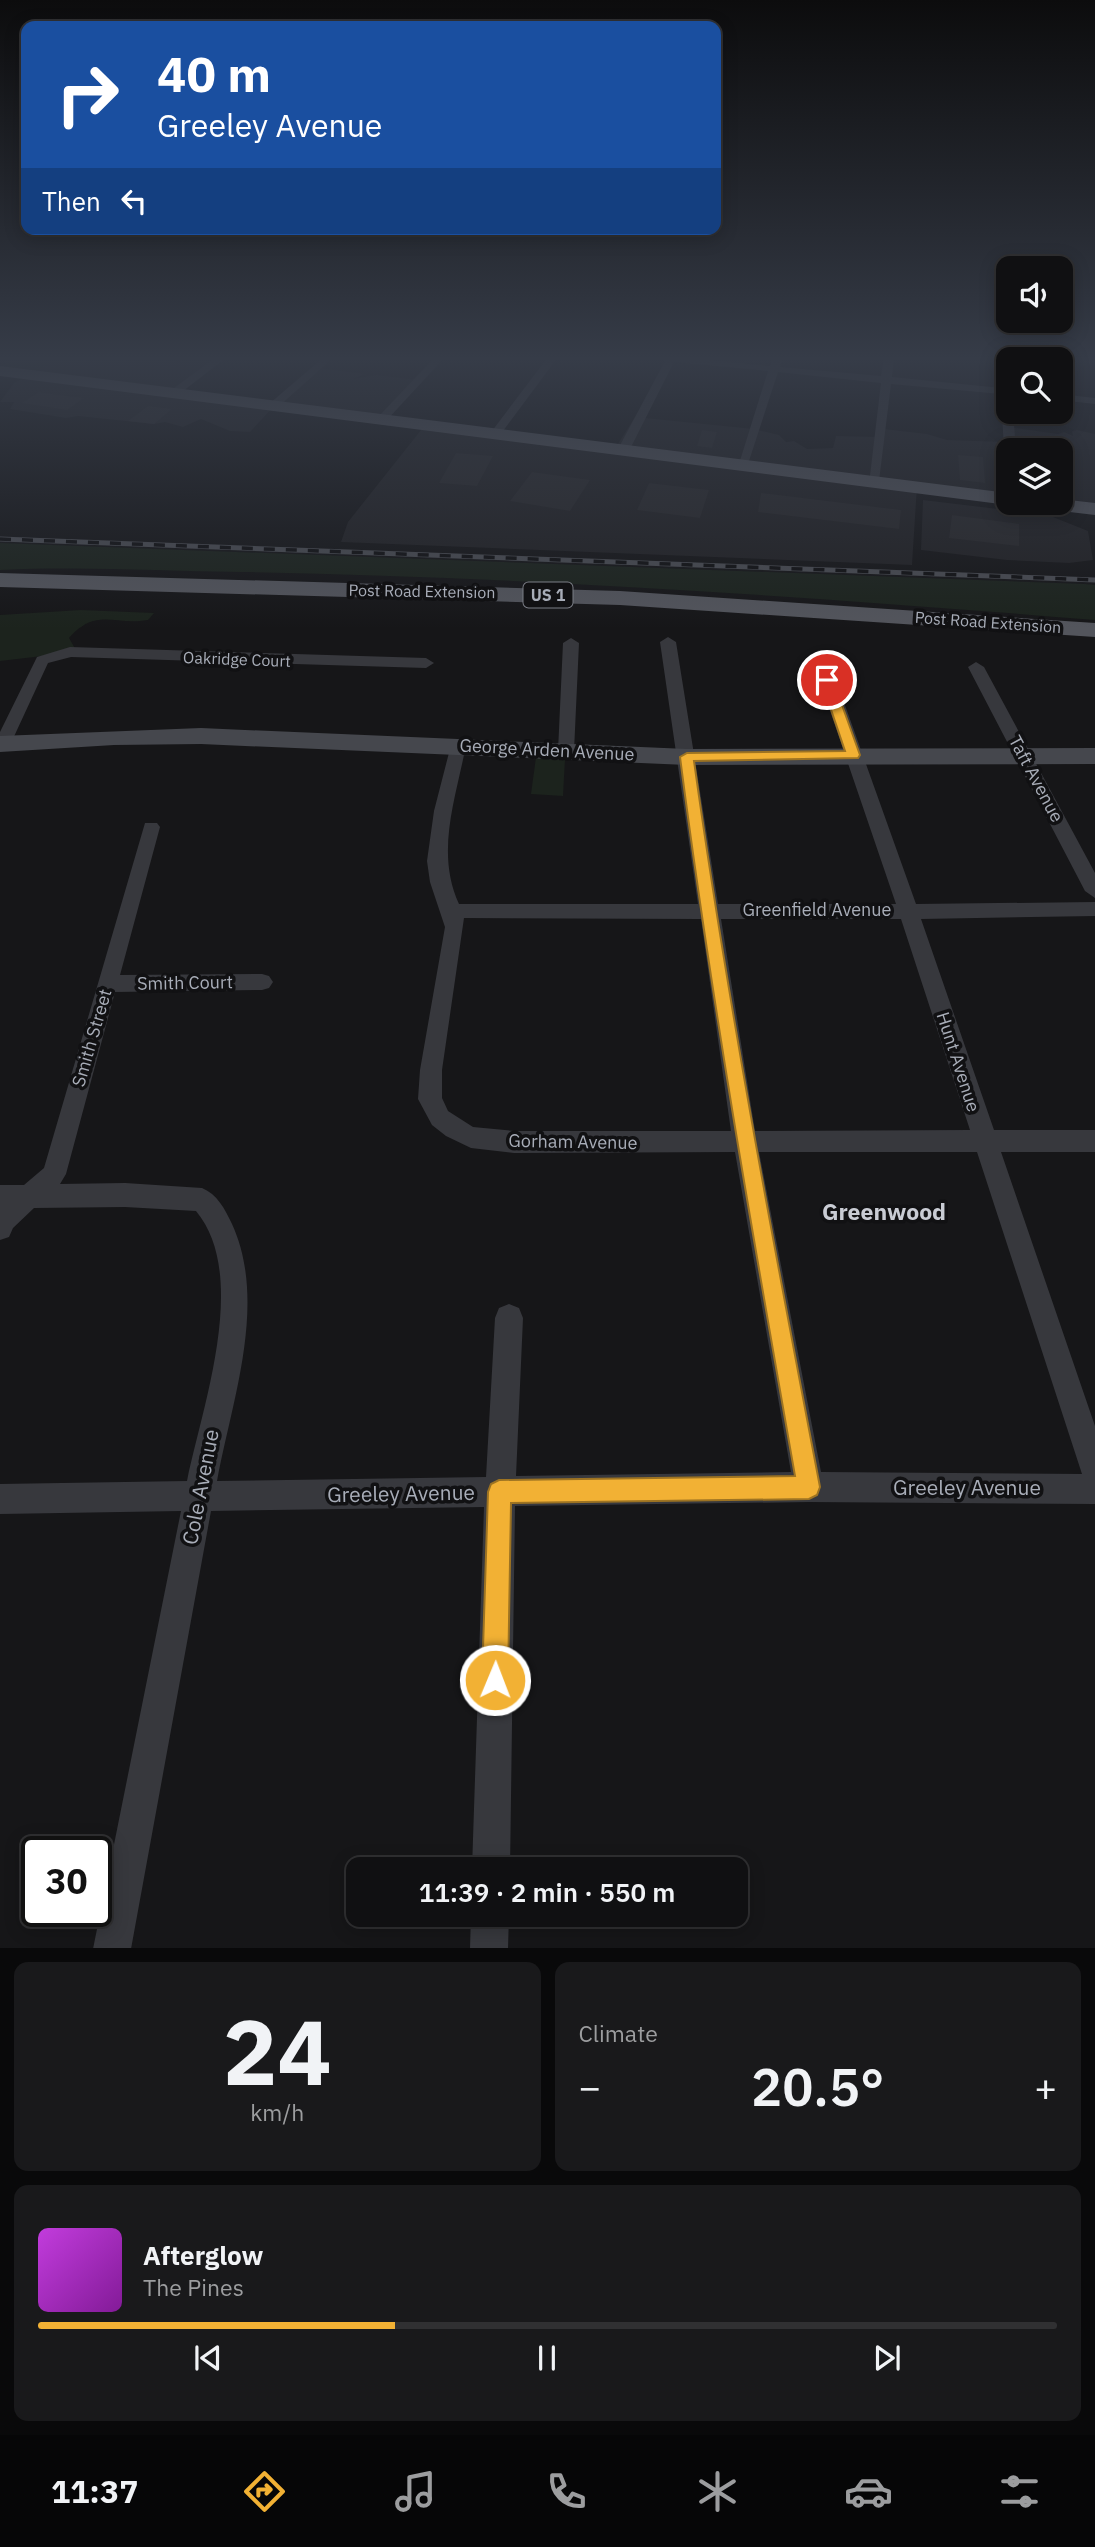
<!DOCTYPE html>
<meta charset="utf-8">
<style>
body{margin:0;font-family:"IBM Plex Sans",sans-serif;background:#19191b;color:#f1f3f6;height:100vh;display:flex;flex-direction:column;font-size:26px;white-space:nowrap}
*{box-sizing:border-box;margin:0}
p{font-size:23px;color:#9c9d9f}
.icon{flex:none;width:38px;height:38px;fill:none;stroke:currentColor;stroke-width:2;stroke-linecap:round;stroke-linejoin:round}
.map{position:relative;height:1948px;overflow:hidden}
.panel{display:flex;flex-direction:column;gap:14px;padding:14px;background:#09090a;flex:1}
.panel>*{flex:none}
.hud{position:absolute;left:21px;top:21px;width:700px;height:214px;border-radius:14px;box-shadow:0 4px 18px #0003,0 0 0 2px #303032;background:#1a4fa0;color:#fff;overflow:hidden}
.buttons{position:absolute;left:996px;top:256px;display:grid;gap:14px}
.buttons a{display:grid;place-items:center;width:77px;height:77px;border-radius:14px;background:#101012;box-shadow:0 4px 18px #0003,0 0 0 2px #303032;font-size:35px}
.speed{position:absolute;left:21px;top:1836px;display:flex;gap:14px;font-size:35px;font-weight:700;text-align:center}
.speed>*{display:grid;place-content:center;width:91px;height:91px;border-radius:50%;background:#101012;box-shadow:0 4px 18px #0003,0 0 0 2px #303032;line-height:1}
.speed .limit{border:4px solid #111;border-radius:10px;background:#fff;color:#111}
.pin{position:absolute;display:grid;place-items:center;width:60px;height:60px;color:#fff;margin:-30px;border:4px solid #fff;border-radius:50%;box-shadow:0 2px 7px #0007}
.me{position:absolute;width:77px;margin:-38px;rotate:1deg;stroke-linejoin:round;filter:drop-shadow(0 0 5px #0008)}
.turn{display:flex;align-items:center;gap:24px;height:147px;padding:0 21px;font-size:32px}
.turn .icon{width:91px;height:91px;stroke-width:2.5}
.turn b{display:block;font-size:49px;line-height:60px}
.then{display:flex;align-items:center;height:66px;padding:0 21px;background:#0003;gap:14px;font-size:26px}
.big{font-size:52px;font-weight:600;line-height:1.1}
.panel .card{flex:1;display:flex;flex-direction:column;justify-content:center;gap:10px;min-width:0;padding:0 24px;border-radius:14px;background:#19191b}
.panel .dial{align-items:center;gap:0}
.dial b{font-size:91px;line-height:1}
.song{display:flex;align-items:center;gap:21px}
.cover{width:84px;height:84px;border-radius:10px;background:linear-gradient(135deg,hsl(290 70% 55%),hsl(290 70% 35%))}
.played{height:7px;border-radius:4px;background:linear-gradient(90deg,#f2b134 35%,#303032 35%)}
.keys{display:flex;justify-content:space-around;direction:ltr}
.heat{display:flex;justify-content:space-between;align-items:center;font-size:38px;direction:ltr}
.panel .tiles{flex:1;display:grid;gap:14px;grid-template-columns:1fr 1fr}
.card:last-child{grid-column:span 2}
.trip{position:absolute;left:346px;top:1857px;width:402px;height:70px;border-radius:14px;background:#101012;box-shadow:0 4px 18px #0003,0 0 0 2px #303032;font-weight:600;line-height:70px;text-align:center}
.dock{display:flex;height:112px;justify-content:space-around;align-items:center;background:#060607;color:#9c9d9f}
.dock .icon{width:49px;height:49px}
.dock .active{color:#f2b134}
.dock b{font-size:32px;color:#f1f3f6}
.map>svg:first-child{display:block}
.built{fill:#222225}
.green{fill:#1c231d}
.building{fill:#29292c}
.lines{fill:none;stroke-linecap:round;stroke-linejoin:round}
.street{fill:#37383d;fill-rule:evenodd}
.secondary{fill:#45474d;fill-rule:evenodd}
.primary{fill:#53555c;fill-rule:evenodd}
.rail-casing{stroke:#4a4c52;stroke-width:5}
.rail{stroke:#111113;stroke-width:3.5;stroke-dasharray:11;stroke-linecap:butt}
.route{fill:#f2b134;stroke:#9d7322;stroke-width:2}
.labels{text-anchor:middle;stroke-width:7;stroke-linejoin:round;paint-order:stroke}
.far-street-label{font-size:16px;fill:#a8adb8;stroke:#111113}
.shield{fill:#111113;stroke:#7b7e86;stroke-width:2}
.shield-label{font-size:16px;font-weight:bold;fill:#a8adb8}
.street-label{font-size:18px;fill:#a8adb8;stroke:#111113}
.near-street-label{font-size:21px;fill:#a8adb8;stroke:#111113}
.near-neighbourhood-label{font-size:23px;font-weight:bold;fill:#c9ccd4;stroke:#111113}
</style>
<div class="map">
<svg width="1095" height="1949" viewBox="0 0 1095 1949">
<rect width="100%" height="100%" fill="#161618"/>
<path class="built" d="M105,357h59l1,3 14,2 3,-5h39l-44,35 93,13 49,-37 46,6 -12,5 23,-4 42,5 -35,39 -109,-13 -24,26 -20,-1 -29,-12 -18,8 -18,-5 -11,2 -76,-8 -12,2 -56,-9 4,-7h-14l14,-19 40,-22 32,-3h5l-1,4z
M635,417l119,12 25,6 7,7 8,-1 13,8 26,-1 3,-12 44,1 4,-8 43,5 20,6 59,2 2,-15 50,7 6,-2 9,4 -1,-5 5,-1 18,4v79l-35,-11v-52h-52v47l-91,-11 -5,79 -571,-23 7,-20 77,-97 191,22z
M923,500l125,15 40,16 5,29 -24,3 -62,-3 -86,-10z"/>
<path class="green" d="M12,357h93l-16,5 2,-3 -5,-1 -32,3 -23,13 -31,-6z
M0,543l1084,41 11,1v35c-284,-23 -568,-43 -853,-48 -81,-1 -161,-6 -242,-2z
M81,610l73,3 -6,7c-35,6 -51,-13 -79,18l8,14 -77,9v-46z
M536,757l29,2 -2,37 -32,-2z"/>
<path class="building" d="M39,392l19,3 26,3 -17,12 -45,-7z
M148,406l24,3 -18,15 -26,-3z
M702,430l15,2 -5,16 -15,-2z
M456,453l37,3 -16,30 -38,-3z
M958,455l25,2 2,26 -25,-3z
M532,472l58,8 -20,31 -60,-10z
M649,483l60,7 -9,28 -63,-8z
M761,493l140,17 -2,19 -141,-17z
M952,515l67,9v22l-70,-8z"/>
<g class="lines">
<path class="street" d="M216,357h11l-49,38h-8v-4z
M324,357h10l-57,51h-8v-4z
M435,357h10l-59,64h-8v-4z
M548,357h10l-58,78h-8v-4z
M647,357h31l92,9 3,-9h10l-3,10 101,9 3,-19h10l-2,20 109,11 -2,-31h10l-1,54h5l3,39h-8v3l-4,-3 -3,-56 -110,-10 -12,97 -10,3 12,-101 -103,-11 -30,92 -10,3 30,-96 -94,-9 -44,87 -10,2 -2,-2 47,-88z
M1060,394l35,4v6l-35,-4z
M668,637l8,5 42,262h178l-85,-249 8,-5 8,5 89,249 179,-2v14l-174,3 73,211h101v22h-94l94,274v78l-286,-2 -294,4 -5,363h-38l12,-362 -273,4 -80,438h-38l88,-438 -181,3v-30l187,-3c15,-74 63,-205 9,-270l-71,-4 -91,1 -21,20 -4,9 -9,3v-55h24l20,-17 101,-345h12l3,4 -40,148 142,-1 7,2 4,6 -4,6 -7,2 -147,2 -49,182 -6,10 65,-1 77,5c15,6 23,21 30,36 36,79 0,176 -15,257l269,-4 9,-159 4,-10 10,-4 10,4 4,10 -7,158 275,-4 -56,-320 -221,1 -43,-5 -25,-12 -14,-11 -14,-26 2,-29 25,-143 -15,-45 -3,-21 7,-50 18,-70 6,-1 8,5c-10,53 -31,107 -7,159h239l-38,-262zM464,918l237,1 30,212h-217l-41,-4 -25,-16 -6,-13v-28zM721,919h180l69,211 -215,1zM759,1152h218l105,322 -261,-2z
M571,638l8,5 -5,108 -8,5 -8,-5 5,-108z
M70,647l356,11 8,5 -8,5 -355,-11 -23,6 -37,80 -2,4 -9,1v-16l37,-75z
M976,662l8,5 111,206v25l-10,-7 -117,-224z
M471,1914h38l-1,35h-38z"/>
<path class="secondary" d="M201,728l486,21 408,-1v16l-408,1 -486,-21 -87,1 -114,7v-16z"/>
<path class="primary" d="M0,366l1008,127v9h8l-8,3 -1008,-129z
M1060,499l35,4v12l-59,-7 -10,-6h34z
M0,573l620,18 475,32v14l-475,-32 -620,-18z"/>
<defs>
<path id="rail" d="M0,539l1095,41"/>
</defs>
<use href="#rail" class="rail-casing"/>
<use href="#rail" class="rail"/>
</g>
<linearGradient id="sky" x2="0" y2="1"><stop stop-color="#0c0c0d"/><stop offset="0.57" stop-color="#363c48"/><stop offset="1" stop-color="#363c48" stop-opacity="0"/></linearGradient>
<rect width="1095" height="629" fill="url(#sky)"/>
<path class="route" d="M827,677l6,3 27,75 -2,3 -164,3c34,244 80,485 126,726l-3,8 -8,4 -298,4 -3,177 -4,9 -9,4 -9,-4 -4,-9 6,-188 3,-8 8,-4 296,-4c-42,-239 -84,-478 -115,-719l7,-4 158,-2 -24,-71z"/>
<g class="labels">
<g class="far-street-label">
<text transform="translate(422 591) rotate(1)" y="6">Post Road Extension</text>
<text transform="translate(988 622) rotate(4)" y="6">Post Road Extension</text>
<text transform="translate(237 659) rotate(2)" y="6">Oakridge Court</text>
</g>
<rect class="shield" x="523.5" y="582.5" width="49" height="25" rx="5"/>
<g class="shield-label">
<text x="548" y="601">US 1</text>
</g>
<g class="street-label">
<text transform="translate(547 750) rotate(3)" y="6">George Arden Avenue</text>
<text transform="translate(1036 779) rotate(62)" y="6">Taft Avenue</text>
<text x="817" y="916">Greenfield Avenue</text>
<text transform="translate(185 983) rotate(-1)" y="6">Smith Court</text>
<text transform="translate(92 1038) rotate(-74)" y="6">Smith Street</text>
<text transform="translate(958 1062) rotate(72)" y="6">Hunt Avenue</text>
<text transform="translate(573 1142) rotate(1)" y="6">Gorham Avenue</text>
</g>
<g class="near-street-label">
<text transform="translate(201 1487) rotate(-79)" y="7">Cole Avenue</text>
<text x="967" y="1495">Greeley Avenue</text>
<text transform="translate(401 1494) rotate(-1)" y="7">Greeley Avenue</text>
</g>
<g class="near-neighbourhood-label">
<text x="884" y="1220">Greenwood</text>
</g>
</g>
</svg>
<div class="buttons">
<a><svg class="icon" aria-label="sound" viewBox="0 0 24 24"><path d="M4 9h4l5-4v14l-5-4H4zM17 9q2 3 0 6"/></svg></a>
<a><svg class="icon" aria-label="search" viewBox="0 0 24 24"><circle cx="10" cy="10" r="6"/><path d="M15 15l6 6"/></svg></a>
<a><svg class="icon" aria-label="layers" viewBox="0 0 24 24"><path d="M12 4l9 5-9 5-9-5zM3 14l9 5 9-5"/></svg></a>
</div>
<div class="speed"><div class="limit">30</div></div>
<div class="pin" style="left:827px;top:680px;background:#d93025"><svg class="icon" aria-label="arrive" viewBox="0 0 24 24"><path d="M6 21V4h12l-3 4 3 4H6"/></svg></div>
<svg class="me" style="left:495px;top:1680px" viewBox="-20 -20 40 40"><circle r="17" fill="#f2b134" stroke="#fff" stroke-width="3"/><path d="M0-11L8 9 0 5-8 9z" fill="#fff"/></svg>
<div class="trip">11:39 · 2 min · 550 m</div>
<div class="hud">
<div class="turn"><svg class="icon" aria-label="right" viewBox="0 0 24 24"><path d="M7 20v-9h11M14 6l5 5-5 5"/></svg><div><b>40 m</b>Greeley Avenue</div></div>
<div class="then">Then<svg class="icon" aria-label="left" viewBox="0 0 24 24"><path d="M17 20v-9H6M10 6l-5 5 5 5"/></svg></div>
</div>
</div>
<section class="panel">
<div class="tiles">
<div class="card dial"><b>24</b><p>km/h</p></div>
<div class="card"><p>Climate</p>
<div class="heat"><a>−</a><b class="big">20.5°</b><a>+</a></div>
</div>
<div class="card">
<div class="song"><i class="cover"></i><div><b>Afterglow</b><p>The Pines</p></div></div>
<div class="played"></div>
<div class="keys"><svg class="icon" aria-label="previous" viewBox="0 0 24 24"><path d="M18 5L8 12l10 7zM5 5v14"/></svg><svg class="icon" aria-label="pause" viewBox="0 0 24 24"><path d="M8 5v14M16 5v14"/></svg><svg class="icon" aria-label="next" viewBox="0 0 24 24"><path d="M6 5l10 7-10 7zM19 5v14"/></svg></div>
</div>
</div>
</section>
<nav class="dock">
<b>11:37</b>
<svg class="icon active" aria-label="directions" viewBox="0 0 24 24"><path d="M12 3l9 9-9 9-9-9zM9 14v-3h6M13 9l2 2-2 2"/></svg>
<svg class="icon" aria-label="music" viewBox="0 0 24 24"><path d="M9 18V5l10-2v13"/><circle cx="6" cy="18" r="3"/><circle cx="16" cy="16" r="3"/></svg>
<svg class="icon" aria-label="phone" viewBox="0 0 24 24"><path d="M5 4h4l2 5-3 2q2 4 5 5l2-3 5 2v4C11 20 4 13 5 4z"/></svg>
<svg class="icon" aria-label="climate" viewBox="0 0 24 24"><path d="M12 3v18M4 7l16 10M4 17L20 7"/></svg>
<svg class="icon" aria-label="car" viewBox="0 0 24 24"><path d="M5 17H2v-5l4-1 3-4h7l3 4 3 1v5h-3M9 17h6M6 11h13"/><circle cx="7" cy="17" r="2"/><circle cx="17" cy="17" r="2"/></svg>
<svg class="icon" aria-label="filters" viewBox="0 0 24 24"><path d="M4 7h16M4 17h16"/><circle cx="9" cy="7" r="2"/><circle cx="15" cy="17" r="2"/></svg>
</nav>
